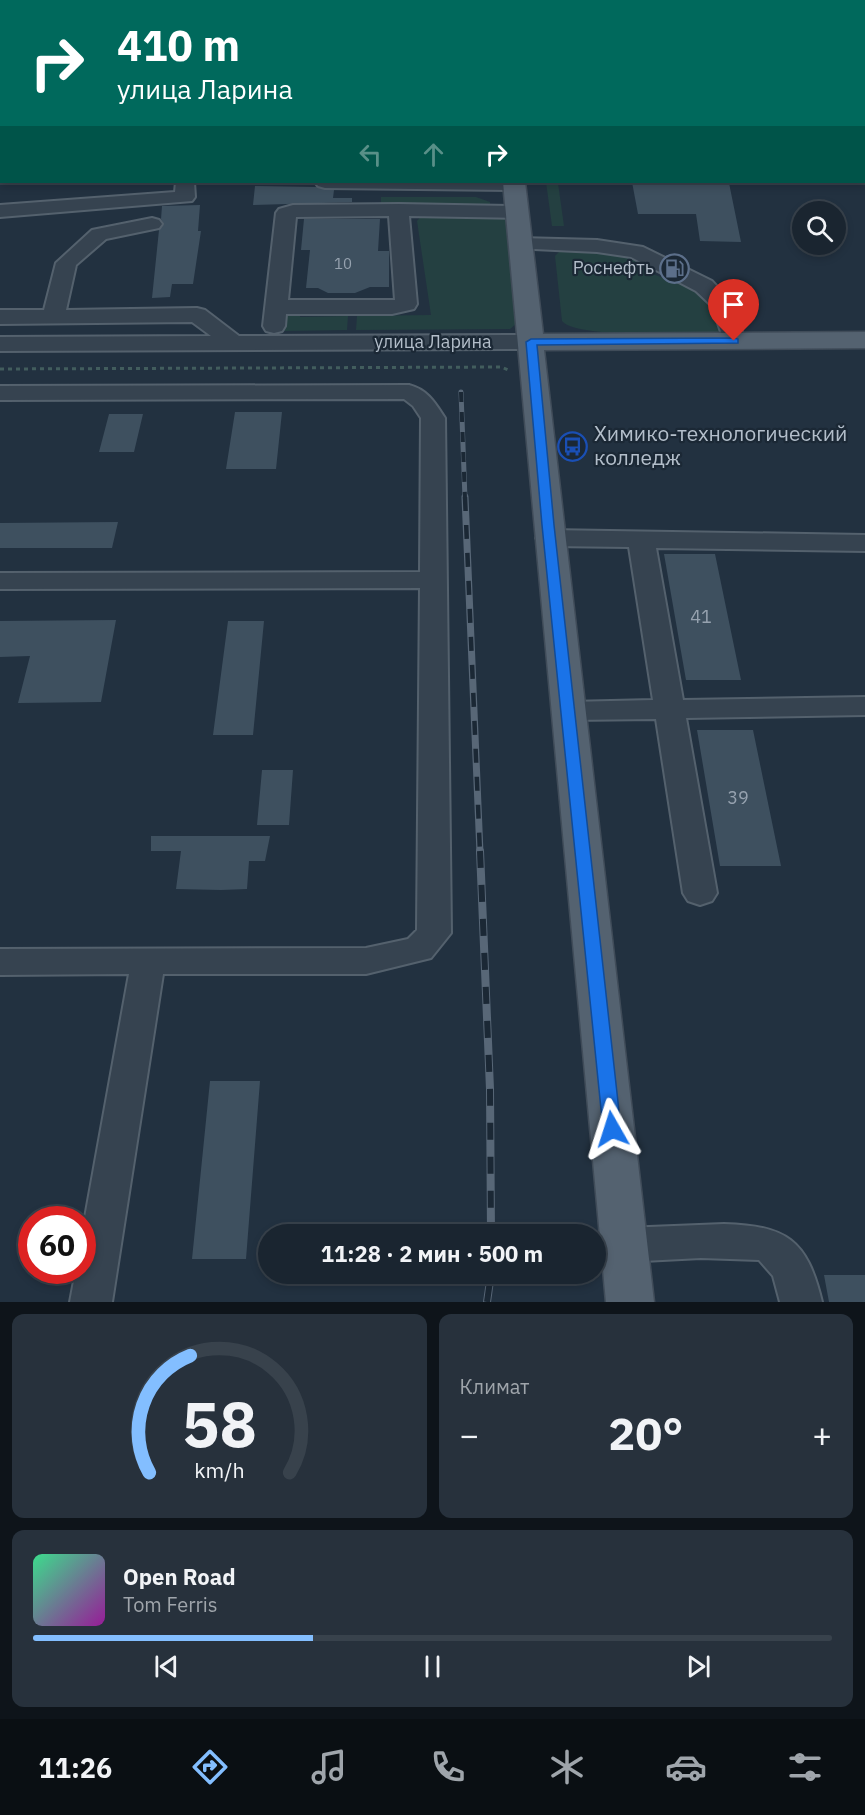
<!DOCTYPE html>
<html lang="ru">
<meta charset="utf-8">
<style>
body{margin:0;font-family:"IBM Plex Sans",sans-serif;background:#27313c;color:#f1f3f6;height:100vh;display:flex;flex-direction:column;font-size:22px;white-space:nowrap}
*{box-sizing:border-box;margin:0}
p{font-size:20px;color:#9fa5ab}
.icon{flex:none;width:33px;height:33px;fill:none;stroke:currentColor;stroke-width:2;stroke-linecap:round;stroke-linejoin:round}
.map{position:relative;height:1302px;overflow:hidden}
.side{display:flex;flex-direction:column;gap:12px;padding:12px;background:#0e141a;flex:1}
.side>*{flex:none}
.hud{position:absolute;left:0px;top:0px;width:866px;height:183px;box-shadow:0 3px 9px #0003,0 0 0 2px #38424c;background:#00695c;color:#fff;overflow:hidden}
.controls{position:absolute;left:792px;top:201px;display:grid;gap:12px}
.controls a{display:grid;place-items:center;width:54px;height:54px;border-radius:50%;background:#1a2530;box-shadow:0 3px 9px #0003,0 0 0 2px #38424c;font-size:30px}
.speed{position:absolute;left:18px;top:1206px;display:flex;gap:12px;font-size:30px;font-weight:700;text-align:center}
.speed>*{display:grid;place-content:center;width:78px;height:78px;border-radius:50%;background:#1a2530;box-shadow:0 3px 9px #0003,0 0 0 2px #38424c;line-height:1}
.speed .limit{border:9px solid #d22;background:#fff;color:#111}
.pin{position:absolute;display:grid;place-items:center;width:51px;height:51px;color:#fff;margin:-62px -26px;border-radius:50% 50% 50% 0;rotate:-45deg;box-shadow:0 0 6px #0007}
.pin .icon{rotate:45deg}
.me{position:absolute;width:66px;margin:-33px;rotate:354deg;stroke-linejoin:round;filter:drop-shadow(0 0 4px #0008)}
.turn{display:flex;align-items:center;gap:21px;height:126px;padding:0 18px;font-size:27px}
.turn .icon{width:78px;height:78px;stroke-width:2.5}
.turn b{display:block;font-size:42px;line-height:51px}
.lanes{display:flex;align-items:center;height:57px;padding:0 18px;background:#0003;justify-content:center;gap:30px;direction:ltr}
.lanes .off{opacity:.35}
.big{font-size:45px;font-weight:700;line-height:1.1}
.side .tile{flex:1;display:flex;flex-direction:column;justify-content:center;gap:9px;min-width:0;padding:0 21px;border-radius:12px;background:#27313c}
.side .dial{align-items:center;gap:0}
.dial svg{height:156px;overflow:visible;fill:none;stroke:#38424c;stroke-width:7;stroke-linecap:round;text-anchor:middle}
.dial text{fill:#f1f3f6;stroke:none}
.song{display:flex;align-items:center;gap:18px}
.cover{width:72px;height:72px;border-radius:9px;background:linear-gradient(135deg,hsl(150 70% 55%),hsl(300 70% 35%))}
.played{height:6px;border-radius:3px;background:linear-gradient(90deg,#83beff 35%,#38424c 35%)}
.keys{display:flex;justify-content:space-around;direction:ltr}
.heat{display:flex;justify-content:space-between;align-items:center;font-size:33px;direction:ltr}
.side .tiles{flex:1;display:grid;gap:12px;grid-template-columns:1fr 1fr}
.tile:last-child{grid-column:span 2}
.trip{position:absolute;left:258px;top:1224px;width:348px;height:60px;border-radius:30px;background:#1a2530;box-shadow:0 3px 9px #0003,0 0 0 2px #38424c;font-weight:700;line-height:60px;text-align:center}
.menu{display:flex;height:96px;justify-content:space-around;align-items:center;background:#0a0f13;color:#9fa5ab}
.menu .icon{width:42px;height:42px}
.menu .active{color:#83beff}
.menu b{font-size:27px;color:#f1f3f6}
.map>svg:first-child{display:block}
.green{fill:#244041}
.building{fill:#3e505f}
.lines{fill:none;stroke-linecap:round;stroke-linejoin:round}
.minor-casing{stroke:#54616d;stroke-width:4}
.major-casing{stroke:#404c59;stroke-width:3}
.path{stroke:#425d5d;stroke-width:3;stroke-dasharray:4 4;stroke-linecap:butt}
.minor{fill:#364350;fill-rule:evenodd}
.major{fill:#546270;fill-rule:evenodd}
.rail-far2-casing{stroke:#586777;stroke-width:5}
.rail-far1-casing{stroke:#586777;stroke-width:7}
.rail-casing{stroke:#586777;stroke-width:8}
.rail-far2{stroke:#1b2835;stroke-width:4;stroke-dasharray:10;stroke-linecap:butt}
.rail-far1{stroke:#1b2835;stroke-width:4.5;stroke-dasharray:14;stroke-linecap:butt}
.rail{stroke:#1b2835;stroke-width:6;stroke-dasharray:17;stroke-linecap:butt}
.route{fill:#1a73e8;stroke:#114b97;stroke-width:1.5}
.labels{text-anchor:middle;stroke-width:4.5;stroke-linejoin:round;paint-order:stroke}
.far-number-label{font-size:15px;fill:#96a2af}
.far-poi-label{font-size:18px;fill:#b3beca;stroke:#1b2835;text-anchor:end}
.far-street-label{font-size:18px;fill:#b3beca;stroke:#1b2835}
.number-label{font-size:18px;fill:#96a2af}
.poi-label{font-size:21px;fill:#b3beca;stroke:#1b2835;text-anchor:start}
</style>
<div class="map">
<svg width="865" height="1302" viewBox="0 0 865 1302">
<rect width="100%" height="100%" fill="#223140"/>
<path class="green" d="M546,182h15l-3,1 6,43h-12z
M381,197h95l14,5v6l-109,-4z
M422,215l83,2 4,3 7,104 -6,5 -154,1 1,-14 74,-1 -14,-94z
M567,250l54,3 21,6 3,12 68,26 9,34 -12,3c-26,0 -135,4 -148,-13l-7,-65 4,-4z
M301,310l-1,7 48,-1 -1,14 -65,1 3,-18z"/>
<path class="building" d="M632,182l97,1 12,59 -41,-1 -4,-27h-58z
M255,186l61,1 18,3 -1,8h19v4l-99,3z
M200,205l-2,26h3l-8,53h-21l-2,13 -18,1 7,-68 5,-6 -3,-5 1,-13z
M304,219h76l-2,32h11v36h-19l-15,6h-27l-10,-5h-12l4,-38h-9z
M235,412h47l-6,57h-50z
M109,414h34l-9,38h-35z
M118,522l-6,26h-112v-25z
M664,554h51l26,126h-55z
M116,620l-15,82 -83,1 12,-47 -30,1v-36z
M228,621h36l-11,114h-40z
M697,730h56l28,136h-61z
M262,770h31l-4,55h-32z
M151,836h119l-5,25h-16l-2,28 -26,1 -45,-1 5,-38h-30z
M210,1081h50l-14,178h-54z
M824,1275h41v27h-36z"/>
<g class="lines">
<defs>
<path id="minor" d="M791,0h16l1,2h-16z
M825,0h16l1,2h-16z
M0,3h2v10h-2z
M864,21h1v10h-1z
M0,62h2v10h-2z
M0,159h2v12h-2z
M176,182h18l1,15 -3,4 -192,16v-12l175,-13z
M315,182h208l2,2 -3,4 -7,2 -190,-2 -7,-2z
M399,204l118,2 7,2 3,4 -3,4 -7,2 -108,-2 8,88 -3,5 -22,5h-106l-1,12 -3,5 -8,2 -8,-2 -3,-5 13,-113 3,-4 14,-4zM389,216l6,84h-107l8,-83z
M152,218l7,2 3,4 -3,4 -53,11 -30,26 -10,45 131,-2 8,2 34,26 292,-1 8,2 3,5 -3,5 -8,2 -531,2v-14l211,-1 -19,-14 -192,2v-14h44l12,-47 36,-33z
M520,238l77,2 46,7 69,34 21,23 12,37 -3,5 -8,2 -8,-2 -14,-40 -16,-15 -65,-34 -34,-5 -84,-4 -3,-4 3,-4z
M409,385c19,5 26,18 36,33l6,515 -20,25 -65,16h-203l-51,328h-42l6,-32h6v-36l47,-260 -129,1v-26l366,-1 42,-9 9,-9 3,-342 -420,1v-16l420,-1 1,-154 -8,-12 -9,-7 -404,1v-14z
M549,530l316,5v16l-209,-3 27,152 182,-3v18l-179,3 31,175 -5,8 -12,4 -12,-4 -5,-8 -27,-174 -87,1 -10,-2 -5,-7 5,-7 10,-2 84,-2 -24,-153 -80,-1 -9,-2 -4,-6 4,-6z
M724,1224c62,2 83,15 98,78h-42l-7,-26 -14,-16 -58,-2 -77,4 -14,-5 -6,-12 6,-12 14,-5z"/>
<path id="major" d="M491,0h18v2h-18z
M503,182h22l18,152 322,-2v16l-321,2 110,952h-48z"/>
</defs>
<use href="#minor" class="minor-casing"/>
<use href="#major" class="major-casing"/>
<path class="path" d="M0,369l501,-2 10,4"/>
<use href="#minor" class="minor"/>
<use href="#major" class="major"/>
<defs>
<path id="rail-far2" d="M461,392l4,107"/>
<path id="rail-far1" d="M465,497l15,356"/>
<path id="rail" d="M480,851l10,238 1,145
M487,1302l4,-28"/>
</defs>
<use href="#rail-far2" class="rail-far2-casing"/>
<use href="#rail-far1" class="rail-far1-casing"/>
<use href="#rail" class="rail-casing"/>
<use href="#rail-far2" class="rail-far2"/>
<use href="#rail-far1" class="rail-far1"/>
<use href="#rail" class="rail"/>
</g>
<path class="route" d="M734,338l4,1v4l-201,2 17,180 67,604 -3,5 -6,2 -7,-2 -2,-5 -61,-604 -16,-183 5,-3z"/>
<defs>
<symbol id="fuel-ring" viewBox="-11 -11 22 22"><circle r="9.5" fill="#1b2835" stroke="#5c6f8a" stroke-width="1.5"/><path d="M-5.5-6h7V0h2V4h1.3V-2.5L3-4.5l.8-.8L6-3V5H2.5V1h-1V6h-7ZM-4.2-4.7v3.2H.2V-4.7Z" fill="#5c6f8a"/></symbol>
<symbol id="bus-ring" viewBox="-11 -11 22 22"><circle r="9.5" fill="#1b2835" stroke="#1a4fb4" stroke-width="1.5"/><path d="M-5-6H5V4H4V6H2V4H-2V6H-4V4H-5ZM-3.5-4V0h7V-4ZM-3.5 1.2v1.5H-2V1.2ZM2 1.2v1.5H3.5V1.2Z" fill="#1a4fb4"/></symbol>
</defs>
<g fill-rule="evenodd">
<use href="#fuel-ring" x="658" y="252" width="33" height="33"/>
<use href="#bus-ring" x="556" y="430" width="33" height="33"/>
</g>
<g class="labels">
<g class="far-number-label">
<text x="343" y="269">10</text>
</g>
<g class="far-poi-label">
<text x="654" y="274">Роснефть</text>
</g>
<g class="far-street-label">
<text x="433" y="348">улица Ларина</text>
</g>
<g class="number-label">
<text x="701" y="623">41</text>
<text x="738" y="804">39</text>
</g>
<g class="poi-label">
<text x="594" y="441">Химико-технологический<tspan x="594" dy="24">колледж</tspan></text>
</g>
</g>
</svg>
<div class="controls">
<a><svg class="icon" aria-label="search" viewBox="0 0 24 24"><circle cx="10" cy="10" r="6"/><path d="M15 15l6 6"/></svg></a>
</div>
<div class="speed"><div class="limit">60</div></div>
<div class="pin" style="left:734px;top:341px;background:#d93025"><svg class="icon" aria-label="arrive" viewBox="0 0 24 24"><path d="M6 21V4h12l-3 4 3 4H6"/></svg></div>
<svg class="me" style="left:612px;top:1129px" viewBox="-20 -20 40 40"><path d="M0-17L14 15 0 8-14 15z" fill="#1a73e8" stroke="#fff" stroke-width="4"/></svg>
<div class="trip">11:28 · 2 мин · 500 m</div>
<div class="hud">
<div class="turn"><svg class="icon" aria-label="right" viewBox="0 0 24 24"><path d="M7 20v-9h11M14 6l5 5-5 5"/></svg><div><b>410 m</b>улица Ларина</div></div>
<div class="lanes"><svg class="icon off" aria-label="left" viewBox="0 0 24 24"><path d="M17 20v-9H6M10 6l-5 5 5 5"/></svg><svg class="icon off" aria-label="ahead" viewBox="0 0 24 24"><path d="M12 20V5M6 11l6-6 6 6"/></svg><svg class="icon" aria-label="right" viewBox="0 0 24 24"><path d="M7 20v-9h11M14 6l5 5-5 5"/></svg></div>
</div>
</div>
<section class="side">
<div class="tiles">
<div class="tile dial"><svg viewBox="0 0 100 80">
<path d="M14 69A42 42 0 1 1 86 69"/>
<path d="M14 69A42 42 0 0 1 35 9" stroke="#83beff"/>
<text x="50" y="56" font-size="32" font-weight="700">58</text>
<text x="50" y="72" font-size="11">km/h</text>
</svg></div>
<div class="tile"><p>Климат</p>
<div class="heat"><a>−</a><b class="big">20°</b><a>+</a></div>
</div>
<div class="tile">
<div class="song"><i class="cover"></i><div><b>Open Road</b><p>Tom Ferris</p></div></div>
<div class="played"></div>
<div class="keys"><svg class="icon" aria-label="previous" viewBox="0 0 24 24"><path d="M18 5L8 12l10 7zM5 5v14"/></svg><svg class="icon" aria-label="pause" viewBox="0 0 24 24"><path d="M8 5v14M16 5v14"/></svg><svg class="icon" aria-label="next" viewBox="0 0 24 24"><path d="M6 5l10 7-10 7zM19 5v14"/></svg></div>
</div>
</div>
</section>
<nav class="menu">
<b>11:26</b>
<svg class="icon active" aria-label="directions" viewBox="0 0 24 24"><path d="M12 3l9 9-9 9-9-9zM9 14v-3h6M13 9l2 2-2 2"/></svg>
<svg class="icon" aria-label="music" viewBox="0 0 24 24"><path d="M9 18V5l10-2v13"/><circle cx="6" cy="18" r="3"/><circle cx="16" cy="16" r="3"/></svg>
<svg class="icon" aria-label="phone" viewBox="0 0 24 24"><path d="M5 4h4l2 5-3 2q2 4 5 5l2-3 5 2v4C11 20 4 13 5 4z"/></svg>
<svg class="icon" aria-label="climate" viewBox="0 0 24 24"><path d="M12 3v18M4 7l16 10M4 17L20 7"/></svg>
<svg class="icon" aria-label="car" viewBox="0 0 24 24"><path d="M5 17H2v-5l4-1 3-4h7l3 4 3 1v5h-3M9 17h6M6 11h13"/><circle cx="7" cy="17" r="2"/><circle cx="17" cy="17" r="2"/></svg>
<svg class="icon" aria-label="filters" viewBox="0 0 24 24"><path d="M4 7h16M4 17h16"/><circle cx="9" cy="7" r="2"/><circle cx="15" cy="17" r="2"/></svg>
</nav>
